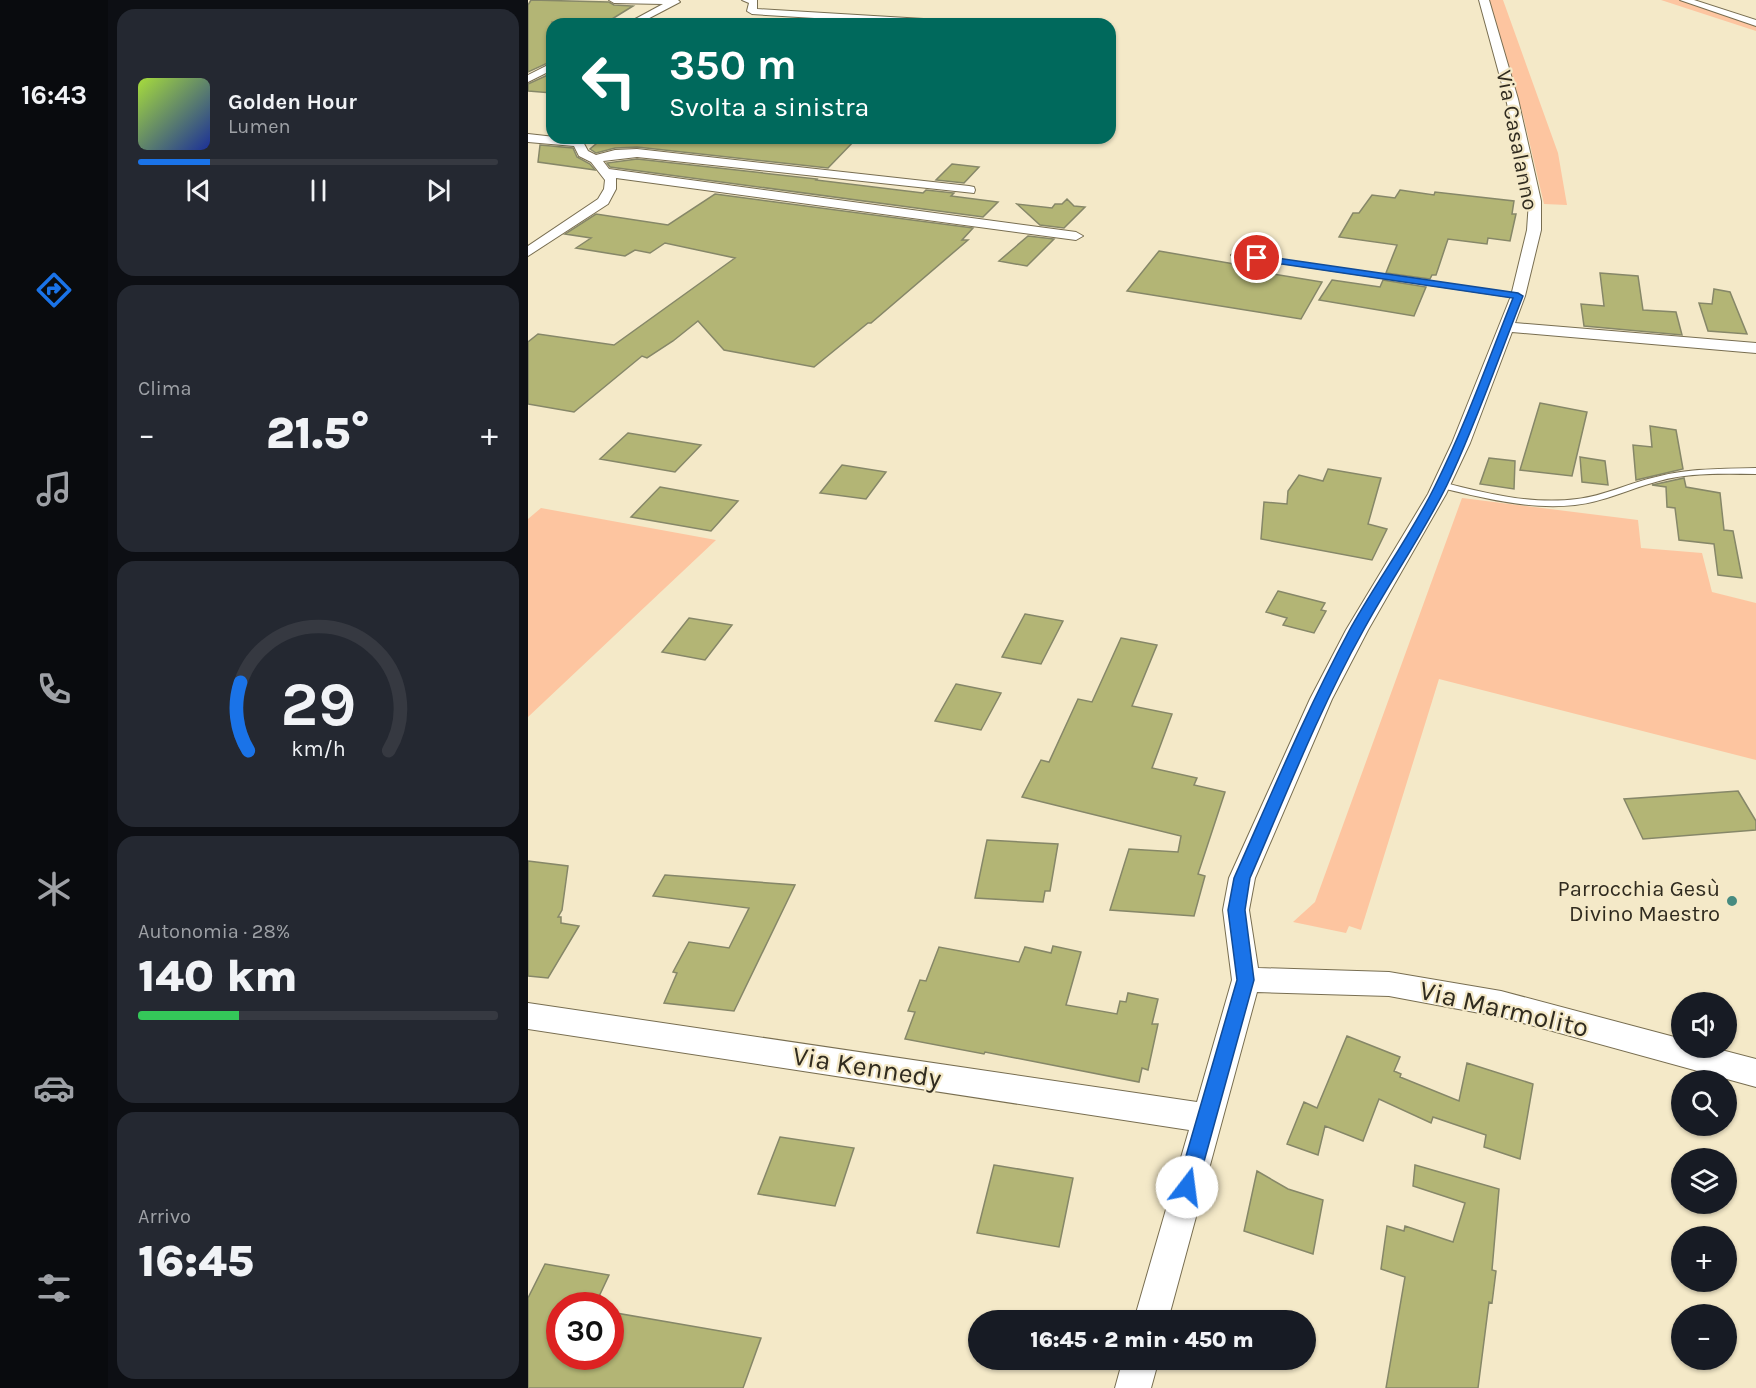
<!DOCTYPE html>
<html lang="it">
<meta charset="utf-8">
<style>
body{margin:0;font-family:Karla,sans-serif;background:#242831;color:#f1f3f6;height:100vh;display:flex;flex-direction:column;font-size:22px;white-space:nowrap}
*{box-sizing:border-box;margin:0}
p{font-size:20px;color:#9ea1a6}
.icon{flex:none;width:33px;height:33px;fill:none;stroke:currentColor;stroke-width:2;stroke-linecap:round;stroke-linejoin:round}
.map{position:relative;flex:1;overflow:hidden}
.drawer{display:flex;flex-direction:column;gap:9px;padding:9px;background:#0d0f14;width:420px}
.drawer>*{flex:none}
.banner{position:absolute;left:18px;top:18px;width:570px;height:126px;border-radius:18px;box-shadow:0 2px 4px #0004;background:#00695c;color:#fff;overflow:hidden}
.buttons{position:absolute;left:1143px;top:992px;display:grid;gap:12px}
.buttons a{display:grid;place-items:center;width:66px;height:66px;border-radius:50%;background:#171b24;box-shadow:0 2px 4px #0004;font-size:30px}
.speed{position:absolute;left:18px;top:1292px;display:flex;gap:12px;font-size:30px;font-weight:700;text-align:center}
.speed>*{display:grid;place-content:center;width:78px;height:78px;border-radius:50%;background:#171b24;box-shadow:0 2px 4px #0004;line-height:1}
.speed .limit{border:9px solid #d22;background:#fff;color:#111}
.pin{position:absolute;display:grid;place-items:center;width:51px;height:51px;color:#fff;margin:-26px;border:3px solid #fff;border-radius:50%;box-shadow:0 2px 6px #0007}
.me{position:absolute;width:66px;margin:-33px;rotate:15deg;stroke-linejoin:round;filter:drop-shadow(0 0 4px #0008)}
.turn{display:flex;align-items:center;gap:21px;height:126px;padding:0 24px;font-size:27px}
.turn .icon{width:78px;height:78px;stroke-width:2.5}
.turn b{display:block;font-size:42px;line-height:51px}
.big{font-size:45px;font-weight:800;line-height:1.1}
.drawer .widget{flex:1;display:flex;flex-direction:column;justify-content:center;gap:9px;min-width:0;padding:0 21px;border-radius:18px;background:#242831}
.drawer .dial{align-items:center;gap:0}
.dial svg{height:156px;overflow:visible;fill:none;stroke:#363941;stroke-width:7;stroke-linecap:round;text-anchor:middle}
.dial text{fill:#f1f3f6;stroke:none}
.song{display:flex;align-items:center;gap:18px}
.cover{width:72px;height:72px;border-radius:9px;background:linear-gradient(135deg,hsl(80 70% 55%),hsl(230 70% 35%))}
.played{height:6px;border-radius:3px;background:linear-gradient(90deg,#1a73e8 20%,#363941 20%)}
.keys{display:flex;justify-content:space-around;direction:ltr}
.heat{display:flex;justify-content:space-between;align-items:center;font-size:33px;direction:ltr}
.charge{height:9px;border-radius:4px;background:linear-gradient(90deg,#34c759 28%,#363941 0)}
.trip{position:absolute;left:440px;top:1310px;width:348px;height:60px;border-radius:30px;background:#171b24;box-shadow:0 2px 4px #0004;font-weight:800;line-height:60px;text-align:center}
main{display:flex;flex:1;min-height:0}
.menu{display:flex;flex-direction:column;width:108px;justify-content:space-around;align-items:center;background:#090b0e;color:#9ea1a6}
.menu .icon{width:42px;height:42px}
.menu .active{color:#1a73e8}
.menu b{font-size:27px;color:#f1f3f6}
.map>svg:first-child{display:block}
.green{fill:#fdc5a0}
.building{fill:#b3b575;stroke:#868768;stroke-width:1.5}
.lines{fill:none;stroke-linecap:round;stroke-linejoin:round}
.service-casing{stroke:#786e51;stroke-width:2}
.minor-casing{stroke:#786e51;stroke-width:2}
.service{fill:#fff;fill-rule:evenodd}
.minor{fill:#fff;fill-rule:evenodd}
.route{fill:#1a73e8;stroke:#114b97;stroke-width:1.5}
.poi-dot{fill:#468b80;stroke:#f4e9c8;stroke-width:2}
.labels{text-anchor:middle;stroke-width:4.5;stroke-linejoin:round;paint-order:stroke}
.street-label{font-size:22px;fill:#302b1f;stroke:#f4e9c8}
.poi-label{font-size:22px;fill:#302b1f;stroke:#f4e9c8;text-anchor:end}
.near-street-label{font-size:27px;fill:#302b1f;stroke:#f4e9c8}
</style>
<main>
<nav class="menu">
<b>16:43</b>
<svg class="icon active" aria-label="directions" viewBox="0 0 24 24"><path d="M12 3l9 9-9 9-9-9zM9 14v-3h6M13 9l2 2-2 2"/></svg>
<svg class="icon" aria-label="music" viewBox="0 0 24 24"><path d="M9 18V5l10-2v13"/><circle cx="6" cy="18" r="3"/><circle cx="16" cy="16" r="3"/></svg>
<svg class="icon" aria-label="phone" viewBox="0 0 24 24"><path d="M5 4h4l2 5-3 2q2 4 5 5l2-3 5 2v4C11 20 4 13 5 4z"/></svg>
<svg class="icon" aria-label="climate" viewBox="0 0 24 24"><path d="M12 3v18M4 7l16 10M4 17L20 7"/></svg>
<svg class="icon" aria-label="car" viewBox="0 0 24 24"><path d="M5 17H2v-5l4-1 3-4h7l3 4 3 1v5h-3M9 17h6M6 11h13"/><circle cx="7" cy="17" r="2"/><circle cx="17" cy="17" r="2"/></svg>
<svg class="icon" aria-label="filters" viewBox="0 0 24 24"><path d="M4 7h16M4 17h16"/><circle cx="9" cy="7" r="2"/><circle cx="15" cy="17" r="2"/></svg>
</nav>
<section class="drawer">
<div class="widget">
<div class="song"><i class="cover"></i><div><b>Golden Hour</b><p>Lumen</p></div></div>
<div class="played"></div>
<div class="keys"><svg class="icon" aria-label="previous" viewBox="0 0 24 24"><path d="M18 5L8 12l10 7zM5 5v14"/></svg><svg class="icon" aria-label="pause" viewBox="0 0 24 24"><path d="M8 5v14M16 5v14"/></svg><svg class="icon" aria-label="next" viewBox="0 0 24 24"><path d="M6 5l10 7-10 7zM19 5v14"/></svg></div>
</div>
<div class="widget"><p>Clima</p>
<div class="heat"><a>−</a><b class="big">21.5°</b><a>+</a></div>
</div>
<div class="widget dial"><svg viewBox="0 0 100 80">
<path d="M14 69A42 42 0 1 1 86 69"/>
<path d="M14 69A42 42 0 0 1 10 34" stroke="#1a73e8"/>
<text x="50" y="56" font-size="32" font-weight="700">29</text>
<text x="50" y="72" font-size="11">km/h</text>
</svg></div>
<div class="widget"><p>Autonomia · 28%</p><b class="big">140 km</b><div class="charge"></div></div>
<div class="widget"><p>Arrivo</p><b class="big">16:45</b></div>
</section>
<div class="map">
<svg width="1228" height="1388" viewBox="0 0 1228 1388">
<rect width="100%" height="100%" fill="#f4e9c8"/>
<path class="green" d="M961,0h14l55,153 9,52 -23,-1 -21,-89z
M1133,0h21l74,25v6z
M934,498l176,22 3,28 61,5 10,39 44,11v157l-317,-81 -78,251 -12,-4 -3,7 -53,-11 22,-20z
M13,508l175,32 -188,177v-198z"/>
<path class="building" d="M3,0l78,2 5,3 19,1 -29,18 -52,-2v39l-24,11v-67z
M24,73v20l-24,-2v-7z
M75,138h254l-29,30 -191,-21 -22,1 -19,5 -6,-4z
M12,145l33,3 4,9 13,7 5,6 -57,-8z
M109,159l180,20 -1,1 107,13 3,-3 28,3 -3,3 47,6 -15,15 -373,-50 -3,-4z
M424,164l27,3 -15,16 -28,-3z
M872,190l34,5 1,-3 79,9 -2,13h4l-6,27 -22,-3 -1,6 -39,-5 -12,36h-4l-2,4 -44,-6 11,-28 -58,-8 14,-24h6l13,-18 23,3z
M187,194l258,34 -11,12h6l-97,83h-3l-54,44 -90,-17 -26,-29 -25,20 -26,17 -5,-2 -68,56 -46,-8v-62l10,-8 76,11 121,-87 -70,-15 -15,10 -15,-3 -10,6 -49,-8 15,-10 -26,-4 31,-20 72,11z
M539,199l7,7 11,1 -21,21 -24,-3 -23,-21 35,4 3,-4h7z
M500,236l26,3 -27,27 -28,-5z
M631,251l116,20 -2,3 49,8 -21,37 -174,-28z
M1072,273l38,3 5,34 33,2 6,23 -98,-9 -3,-22 23,2z
M804,280l48,7 3,-7 43,7 -12,29 -95,-16z
M1186,289l16,3 17,42 -39,-3 -9,-28 13,1z
M1012,403l47,9 -15,64 -52,-6z
M1122,426l26,4 7,39 -47,11 -3,-35 19,2z
M100,433l73,12 -26,27 -75,-13z
M1052,457l25,4 3,24 -26,-3z
M961,458l26,3 -1,28 -34,-5z
M314,465l44,7 -20,27 -46,-6z
M800,469l53,9 -13,46 19,5 -15,31 -111,-21 3,-37 23,2 1,-13 11,-16 24,6z
M1156,478l2,9 34,6 4,37 9,1 9,47 -24,-3 -4,-31 -35,-4 -4,-32 -8,-1 -1,-20 -14,-2z
M132,487l78,14 -27,30 -80,-14z
M750,591l47,12 -4,7 5,1 -12,22 -31,-8 4,-7 -21,-6z
M497,614l38,7 -22,43 -39,-7z
M161,618l43,7 -27,35 -43,-8z
M593,638l36,7 -25,61 40,8 -20,54 45,10 -3,7 31,7 -27,82 7,2 -11,40 -84,-6 19,-61 49,3 3,-16 -159,-39 19,-37 8,2 29,-63 14,3z
M428,684l45,9 -20,37 -46,-9z
M1210,791l18,30v9l-113,9 -19,-40z
M459,840l71,4 -8,47h-5l-2,11 -68,-4z
M0,861l40,5 -6,44 -4,7h3v6l18,3 -31,52 -20,-2z
M137,875l130,10 -61,126 -70,-8 13,-30 -4,-1 16,-30 40,6 20,-40 -96,-12z
M525,946l28,6 -15,53 51,9 3,-13 6,1 2,-9 30,6 -6,25h6l-10,46 -6,-2 -3,14 -154,-30 -1,2 -79,-15 10,-27 -7,-1 12,-31 6,1 13,-34 80,15 6,-15 26,6z
M819,1036l53,21 -6,14 7,3 -1,3 59,24 8,-38 66,21 -13,75 -36,-12 2,-12 -53,-18 -2,6 -52,-24 -16,42 -38,-15 -7,29 -31,-11 17,-42 13,6z
M252,1137l74,11 -19,58 -77,-12z
M466,1165l79,13 -14,69 -82,-14z
M887,1165l84,24 -7,81 4,1 -4,32 -3,-1 -11,86h-92l19,-111 -24,-8 6,-43 17,5 1,-5 48,16 12,-39 -52,-17z
M729,1171l31,18 35,11 -10,54 -69,-23z
M17,1264l64,11 -14,30h-35v51h50v-44l151,26 -18,50h-215v-90z"/>
<g class="lines">
<defs>
<path id="service" d="M706,253l284,41 3,2 -3,2 -286,-42 -1,-1z
M1228,468v6c-32,0 -65,-2 -97,7 -28,7 -55,21 -84,24 -46,5 -92,-7 -137,-18l-1,-2 4,-3c44,11 90,23 136,17 27,-3 52,-16 79,-22 33,-9 66,-8 100,-9z"/>
<path id="minor" d="M81,0h69l2,2 -42,22h-12l37,-20 -49,-1z
M214,0h15v9l183,11 5,3 -34,1 -159,-10 -5,-3 2,-8z
M951,0h10l29,99 23,102v29l-16,66 -10,27 241,20v10l-244,-21 -42,111 -24,51 -78,136 -36,69 -77,179 -6,32 9,58 131,4 112,19 181,48v8h28l46,12v28l-255,-70 -112,-21 -132,-4 -89,328h-34l55,-190 -661,-101v-26l669,99 35,-122 -9,-70 6,-32 81,-179 36,-69 82,-136 24,-51 59,-147 16,-66 2,-29 -23,-102z
M1152,0h14l62,20v6z
M24,63v7l-24,12v-7z
M0,134l54,6 6,11 8,4 19,-5 22,-1 332,37 5,1 1,3 -1,3 -337,-36 -34,4 6,8 467,63 7,4 -7,4 -460,-62v11l-8,15 -80,52v-10l70,-47 6,-10 1,-9 -14,-18 -12,-6 -5,-10 -46,-4z
M595,1359h36l-8,29h-36z"/>
</defs>
<use href="#service" class="service-casing"/>
<use href="#minor" class="minor-casing"/>
<use href="#service" class="service"/>
<use href="#minor" class="minor"/>
</g>
<path class="route" d="M729,255l261,38 5,3c-25,63 -47,128 -76,189 -25,51 -57,96 -84,146 -44,79 -77,164 -113,247l-5,32 9,70 -57,207 -3,7 -7,3 -7,-3 -3,-7 60,-207 -9,-70 6,-32c37,-83 72,-167 115,-247 27,-49 61,-94 86,-145 30,-60 53,-125 78,-188l-259,-38 -1,-2z"/>
<circle class="poi-dot" cx="1204" cy="901" r="6"/>
<g class="labels">
<g class="street-label">
<text transform="translate(990 140) rotate(79)" y="8">Via Casalanno</text>
</g>
<g class="poi-label">
<text x="1192" y="896">Parrocchia Gesù<tspan x="1192" dy="25">Divino Maestro</tspan></text>
</g>
<g class="near-street-label">
<text transform="translate(976 1009) rotate(13)" y="9">Via Marmolito</text>
<text transform="translate(339 1067) rotate(9)" y="9">Via Kennedy</text>
</g>
</g>
</svg>
<div class="buttons">
<a><svg class="icon" aria-label="sound" viewBox="0 0 24 24"><path d="M4 9h4l5-4v14l-5-4H4zM17 9q2 3 0 6"/></svg></a>
<a><svg class="icon" aria-label="search" viewBox="0 0 24 24"><circle cx="10" cy="10" r="6"/><path d="M15 15l6 6"/></svg></a>
<a><svg class="icon" aria-label="layers" viewBox="0 0 24 24"><path d="M12 4l9 5-9 5-9-5zM3 14l9 5 9-5"/></svg></a>
<a>+</a>
<a>−</a>
</div>
<div class="speed"><div class="limit">30</div></div>
<div class="pin" style="left:729px;top:258px;background:#d93025"><svg class="icon" aria-label="arrive" viewBox="0 0 24 24"><path d="M6 21V4h12l-3 4 3 4H6"/></svg></div>
<svg class="me" style="left:659px;top:1187px" viewBox="-20 -20 40 40"><circle r="19" fill="#fff"/><path d="M0-13L10 11 0 6-10 11z" fill="#1a73e8"/></svg>
<div class="trip">16:45 · 2 min · 450 m</div>
<div class="banner">
<div class="turn"><svg class="icon" aria-label="left" viewBox="0 0 24 24"><path d="M17 20v-9H6M10 6l-5 5 5 5"/></svg><div><b>350 m</b>Svolta a sinistra</div></div>
</div>
</div>
</main>
